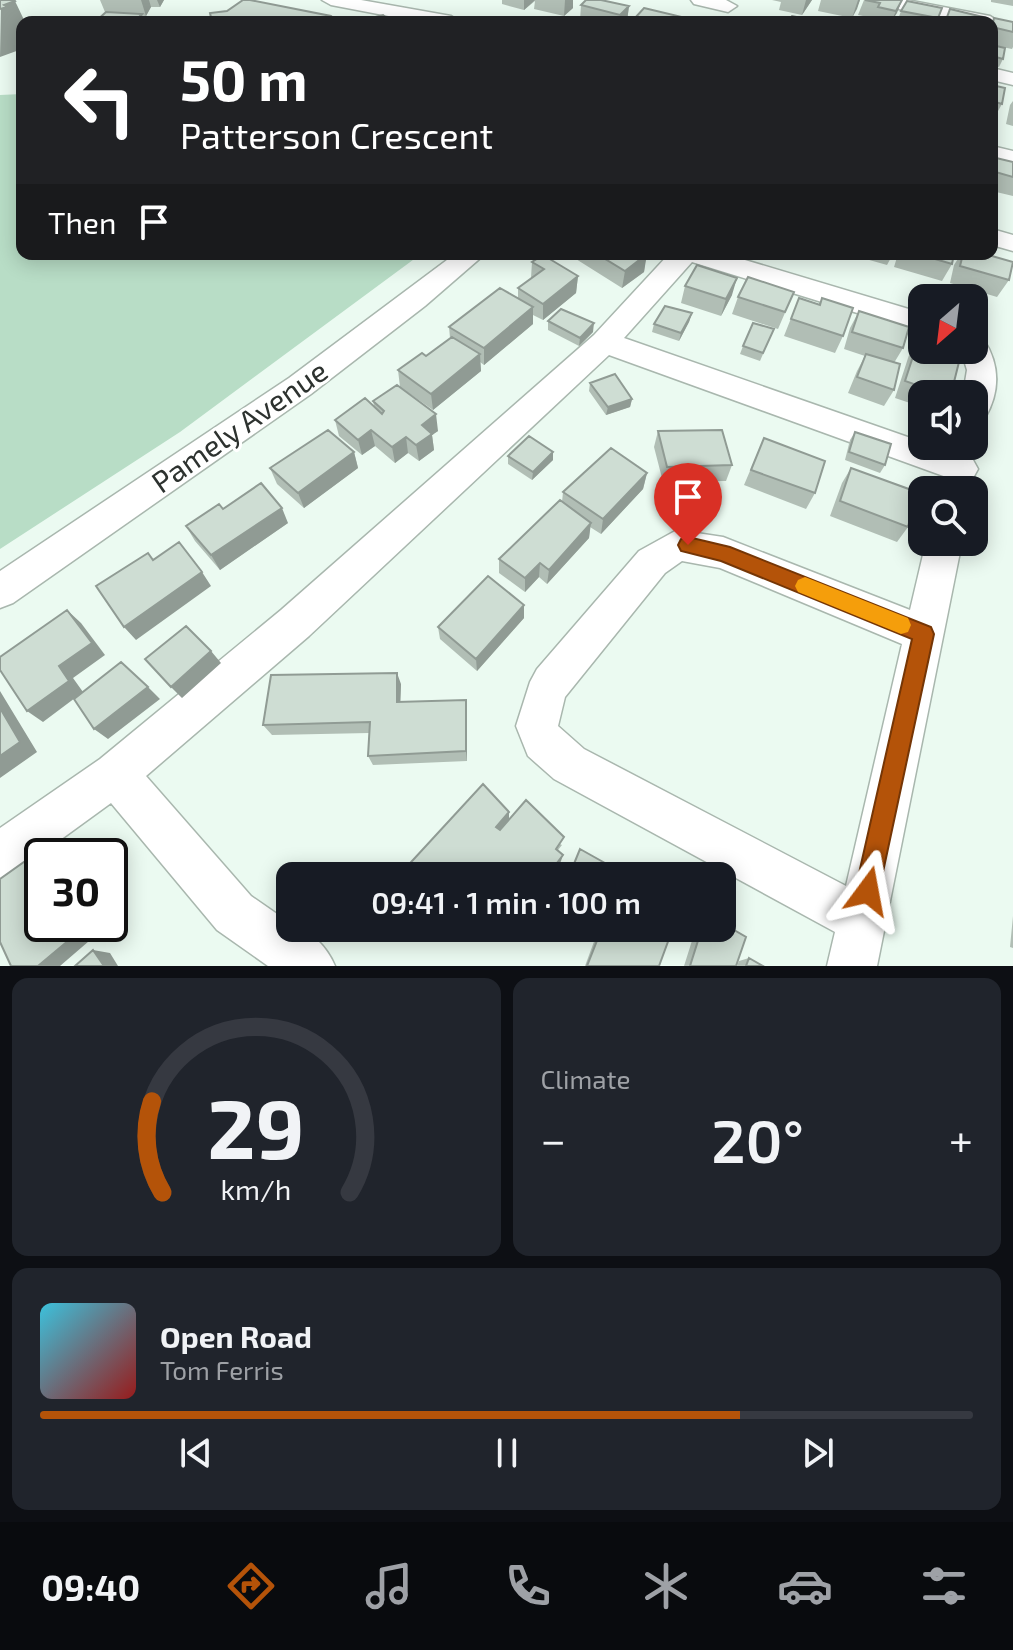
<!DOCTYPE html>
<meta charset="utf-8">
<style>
body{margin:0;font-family:"Exo 2",sans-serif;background:#20242c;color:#f1f3f6;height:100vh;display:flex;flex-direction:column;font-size:30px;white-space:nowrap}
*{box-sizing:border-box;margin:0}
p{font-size:26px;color:#9ea1a6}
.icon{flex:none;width:44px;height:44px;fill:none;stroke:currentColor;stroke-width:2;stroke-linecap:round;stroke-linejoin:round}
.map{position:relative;height:966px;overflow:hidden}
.sheet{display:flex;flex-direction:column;gap:12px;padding:12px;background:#0d0f14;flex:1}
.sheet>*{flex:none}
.banner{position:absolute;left:16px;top:16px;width:982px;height:244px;border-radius:16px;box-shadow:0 4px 20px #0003;background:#202124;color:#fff;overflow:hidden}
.needle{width:52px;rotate:208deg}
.buttons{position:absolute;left:908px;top:284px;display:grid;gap:16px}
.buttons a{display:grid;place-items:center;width:80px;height:80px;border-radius:16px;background:#171b24;box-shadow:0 4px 20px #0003;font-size:40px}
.speed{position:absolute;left:24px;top:838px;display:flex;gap:16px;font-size:40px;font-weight:700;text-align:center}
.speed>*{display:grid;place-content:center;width:104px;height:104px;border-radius:50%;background:#171b24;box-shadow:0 4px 20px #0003;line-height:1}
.speed .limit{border:4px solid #111;border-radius:12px;background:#fff;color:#111}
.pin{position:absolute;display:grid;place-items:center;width:68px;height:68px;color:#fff;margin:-82px -34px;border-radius:50% 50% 50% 0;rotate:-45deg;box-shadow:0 0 8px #0007}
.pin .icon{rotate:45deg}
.me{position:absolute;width:88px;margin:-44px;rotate:13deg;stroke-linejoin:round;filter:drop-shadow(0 0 6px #0008)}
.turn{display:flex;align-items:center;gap:28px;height:168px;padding:0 32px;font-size:36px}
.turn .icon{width:104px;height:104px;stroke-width:2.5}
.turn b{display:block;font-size:56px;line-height:68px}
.then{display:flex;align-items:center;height:76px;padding:0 32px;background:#0003;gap:16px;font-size:30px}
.big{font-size:60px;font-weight:600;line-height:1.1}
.sheet .card{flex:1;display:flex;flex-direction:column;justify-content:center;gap:12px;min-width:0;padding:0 28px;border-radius:16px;background:#20242c}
.sheet .dial{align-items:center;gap:0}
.dial svg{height:208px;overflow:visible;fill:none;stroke:#363941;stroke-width:7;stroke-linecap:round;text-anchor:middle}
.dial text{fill:#f1f3f6;stroke:none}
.song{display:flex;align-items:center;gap:24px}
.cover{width:96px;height:96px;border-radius:12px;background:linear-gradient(135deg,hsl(190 70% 55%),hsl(0 70% 35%))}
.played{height:8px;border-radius:4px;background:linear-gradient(90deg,#b45309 75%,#363941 75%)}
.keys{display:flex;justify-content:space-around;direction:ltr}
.heat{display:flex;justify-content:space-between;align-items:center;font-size:44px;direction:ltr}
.sheet .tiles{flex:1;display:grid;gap:12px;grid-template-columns:1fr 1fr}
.card:last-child{grid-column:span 2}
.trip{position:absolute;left:276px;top:862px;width:460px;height:80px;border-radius:16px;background:#171b24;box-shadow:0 4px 20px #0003;font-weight:600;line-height:80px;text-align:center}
.tab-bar{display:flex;height:128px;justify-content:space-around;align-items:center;background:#090b0e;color:#9ea1a6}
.tab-bar .icon{width:56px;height:56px}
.tab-bar .selected{color:#b45309}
.tab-bar b{font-size:36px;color:#f1f3f6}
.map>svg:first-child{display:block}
.green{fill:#b8ddc6}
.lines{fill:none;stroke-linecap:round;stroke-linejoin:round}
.minor-casing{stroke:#a9b7ae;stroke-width:3}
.minor{fill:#fff;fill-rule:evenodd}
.wall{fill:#b1beb5}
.shaded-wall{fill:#909b94}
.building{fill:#ceddd3;stroke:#909b94;stroke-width:2}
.route{fill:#b45309;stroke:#753606;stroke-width:2}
.slow{fill:#f59e0b}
.labels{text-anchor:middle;stroke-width:6;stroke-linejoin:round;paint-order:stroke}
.street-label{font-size:30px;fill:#2d322f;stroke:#fff}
</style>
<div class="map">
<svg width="1013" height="966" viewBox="0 0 1013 966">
<rect width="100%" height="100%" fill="#ebfaf1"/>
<path class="green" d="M22,94v160h399l-241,178 -180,117v-454z"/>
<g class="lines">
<defs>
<path id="minor" d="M322,0h39l90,16 9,6h-40l-89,-17z
M691,0h35l11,6 -9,6 -34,-8z
M870,0h37l83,16 9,6 -7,5v-5h-30l-83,-17z
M992,68l21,5v12l-21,-5z
M992,146l21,5v14l-21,-5z
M992,229l21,6v16l-21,-6z
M455,254h30l-60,52 -114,88 -298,209 -13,5v-37l289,-193z
M669,254h56l197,59v20l-230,-71 -68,76 298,104v4h12l39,14 5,9 -5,9 -12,4 -12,-4 -340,-123 -300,281 -163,140 105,120 39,27v5c21,0 38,21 45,38h-67l-51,-36 -106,-127 -95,69 -16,7v-51l100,-69 181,-149 313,-275z
M974,337l10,3c16,25 16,52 1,78l-11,4v-28h-11l4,-24 -6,-20h13z
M677,530l46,7 187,73 16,-68h36l-85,424h-50l8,-34 -281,-153 -26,-23 -12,-30 14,-44 7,-13 102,-118zM682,561l38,7 182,76 -56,242 -262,-137 -26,-23 7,-29 100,-124z"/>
</defs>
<use href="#minor" class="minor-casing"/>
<use href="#minor" class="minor"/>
</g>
<path class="wall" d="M100,0h64l-4,7h-9l-5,9 -41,-4z
M502,0h71v8l-9,8 -30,-7 1,-8 -11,9 -22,-6z
M772,0h40l-10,15 -23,-5 2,-8z
M821,0h39l-8,18 -34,-7z
M864,0h38l-10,22h-22l3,-4 -15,-3z
M991,0h22v6l-22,-4z
M581,5l48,1 -2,15 -42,1 -5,-1z
M942,8l-5,14h-40l4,-11z
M635,18l46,4h-46z
M994,18l19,4v25l-1,2 -20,-4v-23z
M992,45l11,14 -4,8 -7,-2z
M992,85l10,19 -9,16h-1z
M1013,101v25l-7,-2 4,-19z
M992,157l21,5v34l-21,-5z
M568,254h78l-2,18 -22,16z
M848,254h45l-6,11z
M898,254h56l-2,10 -10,17 -48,-14z
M961,254h24l24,26 -12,17 -47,-14 4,-18z
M532,262l46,14 -2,17 -33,27 -10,-5v9l-49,41 -4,-3 1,9 -48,39 -33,-23 -2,-17 28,-14 24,-18 -1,-11 69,-29v-10l13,-10z
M685,286l47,9 -11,21 -40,-13z
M794,292l-16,37 -46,-15 6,-17z
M799,298l20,6 3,-6 21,38 -8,17 -51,-17z
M859,311l44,37 -9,15v27l-10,16 -36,-13 9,-22 8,-15 -21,-7 6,-21z
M692,313l-3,9 -10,19 -27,-9 2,-8z
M548,321l45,11 -14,14 -31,-16z
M774,329l-14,32 -20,-7 3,-8z
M920,335l31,59h-29v13l-27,-9 15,-46z
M590,383l42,16 -2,8 -24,8 -17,-24z
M373,401l65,30 -6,4 2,15 -15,11 -11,-8 -13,10 -20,-17 -13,9 -23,-19 -4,-16 39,-14z
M658,431l74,34 -6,16 -63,1 -9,-35z
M855,432l30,33 -5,8 -35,-13 5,-20z
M764,438l51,55 -9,16 -62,-24z
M354,452l4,16 -54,40 -27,-24 -7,-16z
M508,456l45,4 -21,20 -24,-16z
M851,468l57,59 -11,15 -67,-26 12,-33z
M647,473l-4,16 -42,45 -11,-7 -1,11 -42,46 -8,-7 -14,15 -26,-19v-14l63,-57 1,-10z
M223,509l65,14 -68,47 -25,-29 -9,-15z
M524,605v13l-47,53 -37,-32 -2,-12z
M401,684l-1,18 67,9v50l-94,4 -5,-9 1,-23 -97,2 -9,-10z
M509,820l53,25 -4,5 3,11 -11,15h-147z
M1013,916v32l-3,-1z
M599,928h74l-14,38h-74z
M696,928h26l14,38h-52z
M749,958l14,8h-26l2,-5z"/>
<path class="shaded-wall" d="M1,0l14,1 10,21h-3v27l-22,8z
M141,0h8l2,7 -5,9z
M157,0h7l-4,7z
M524,0h11l-11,10z
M565,0h8v8l-9,8z
M806,0h6l-10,15z
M858,0h2l-3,9 -5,9z
M902,0l-5,13 -6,9 5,-11z
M629,6l-2,15 -8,1 1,-7z
M142,14l2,8h-10z
M647,254l-3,18 -22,16 3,-17z
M578,276l-2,17 -33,27v-16z
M737,278l-5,17 -11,21 5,-17z
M533,307v17l-49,41v-17z
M692,313l-3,9 -10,19 2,-8z
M594,323l-1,9 -14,14 1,-8z
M480,354l1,17 -48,39 -2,-16z
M632,399l-2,8 -24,8 2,-8z
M436,414l2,17 -6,4 2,15 -15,11 -3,-16 6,-20z
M371,430l4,16 -13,9 -4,-15z
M406,437l2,16 -13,10 -3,-16z
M354,452l4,16 -54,40 -6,-15z
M553,452v8l-21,20 1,-8z
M647,473l-4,16 -42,45 2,-15z
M282,508l6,15 -68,47 -9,-15z
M591,523l-2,15 -42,46 2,-14z
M540,563l-1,14 -14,15v-14z
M202,572l9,14 -75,54 -12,-13z
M524,605v13l-47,53 -1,-12z
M67,610l14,13 24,32 -32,23 10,14 -40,30 -16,-11z
M211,651l10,12 -39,35 -11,-11z
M397,673l4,11 -1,29 -3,-11z
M148,687l12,12 -52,40 -14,-10z
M0,691l37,61 -37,26z
M466,700l1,11v50l-1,-10z
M509,812v8l-13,14v-7z
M45,847l17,7 1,2h-13z
M563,855l-2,6 -11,15h-3z
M86,924h14l3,5 -43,37h-22z
M93,950l17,3 8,13h-14z"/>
<path class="building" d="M0,0h14l1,1 -11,4 3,2 -7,2z
M243,0h7l81,16 6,6h-125l-2,-9 17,-2z
M586,0h15l28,6 -9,9 -39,-10z
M865,0h37l-6,11 -18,-4 2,-4z
M907,1l35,7 -4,10 -37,-7z
M644,8l38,9 -4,5h-24l-19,-4z
M950,9l33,8 -2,5h-25l-10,-2z
M106,12l36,2 -8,8h-39z
M383,15l8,7h-36z
M792,16l27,6h-31z
M994,18l19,4v10l-21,-5z
M992,45l13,3 -2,11 -11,-3z
M992,85l13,3 -3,16 -10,-3z
M992,157l21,5v15l-21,-6z
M597,254h50l-22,17z
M918,254h36l-2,10z
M963,254h22l28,8 -4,18 -49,-14z
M543,255l35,21 -35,28 -25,-16 26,-19 -12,-7z
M697,265l40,13 -11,21 -41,-13z
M748,277l46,15 -9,20 -47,-15z
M500,288l33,19 -49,41 -35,-21z
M799,298l21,7 2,-7 31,10 -10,28 -52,-17z
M665,306l27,7 -11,20 -27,-9z
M561,309l33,14 -14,15 -32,-17z
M859,311l50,16 -6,21 -51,-16z
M753,323l21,6 -11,24 -20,-7z
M920,335h2v15h40l-11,44h-9l-37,-13z
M452,337l28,17 -49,40 -33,-24 24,-17 4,3z
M866,354l34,10 -6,26 -37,-13z
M615,374l17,25 -24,8 -18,-24z
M397,385l39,29 -14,11 10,9 -16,11 -10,-8 -14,10 -21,-17 -13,10 -23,-20 30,-22 17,16 2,-3 -11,-10z
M328,430l26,22 -56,41 -28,-25z
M722,430l10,35 -65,2 -9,-36z
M855,432l36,12 -6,21 -36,-13z
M529,436l24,16 -20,20 -25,-16z
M764,438l61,23 -10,32 -64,-23z
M611,448l36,25 -44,46 -40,-27z
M851,468l66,24 -9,35 -68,-26z
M261,483l21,25 -71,47 -25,-29 33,-22 4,5z
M560,500l31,23 -42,47 -9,-7 -15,15 -26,-19z
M179,542l23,30 -78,55 -28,-41 52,-33 5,7z
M488,576l36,29 -48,54 -38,-32z
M67,610l25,33 -33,23 10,15 -42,30 -27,-41v-13z
M186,626l25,25 -40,36 -26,-28z
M121,662l27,25 -54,42 -20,-30z
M397,673v29l69,-2v51l-98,5 2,-34 -107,3 8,-50z
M0,708l20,34 -20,14z
M483,784l26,28 -13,15 4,3 26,-30 38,37 -8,12 7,6 -16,21h-13l-8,-7 -5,7h-60l-3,-3 -2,3h-52l-3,-3z
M45,847l5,9h-8v68h44l1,1 -49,41h-27l-11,-24v-63z
M580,849l48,27h-59z
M722,923l24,14 -10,29h-46l12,-38h20z
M602,928h71l-14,38h-72z
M93,950l11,16h-29z
M749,958l14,8h-17z"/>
<path class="route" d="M688,537l42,10 201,80 3,7 -57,266 -9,4 -9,-4 -4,-9 57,-252 -191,-78 -40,-10 -3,-6 3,-6z"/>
<path class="slow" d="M805,577l103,41 3,7 -3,7 -7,2 -103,-42 -3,-6 3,-6z"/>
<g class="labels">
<g class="street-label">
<text transform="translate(240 427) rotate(-35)" y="10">Pamely Avenue</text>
</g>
</g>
</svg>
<div class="buttons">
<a><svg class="needle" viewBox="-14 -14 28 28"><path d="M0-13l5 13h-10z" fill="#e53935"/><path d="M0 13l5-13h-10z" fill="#9ea1a6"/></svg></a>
<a><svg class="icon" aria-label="sound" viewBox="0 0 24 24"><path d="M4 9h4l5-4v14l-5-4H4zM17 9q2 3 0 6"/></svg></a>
<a><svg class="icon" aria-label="search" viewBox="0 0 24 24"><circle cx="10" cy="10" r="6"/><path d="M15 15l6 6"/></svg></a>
</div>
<div class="speed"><div class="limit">30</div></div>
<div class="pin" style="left:688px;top:545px;background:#d93025"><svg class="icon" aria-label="arrive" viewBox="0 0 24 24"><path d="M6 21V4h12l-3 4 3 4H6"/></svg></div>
<svg class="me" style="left:868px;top:891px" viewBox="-20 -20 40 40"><path d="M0-17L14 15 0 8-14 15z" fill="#b45309" stroke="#fff" stroke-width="4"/></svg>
<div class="trip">09:41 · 1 min · 100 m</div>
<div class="banner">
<div class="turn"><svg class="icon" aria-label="left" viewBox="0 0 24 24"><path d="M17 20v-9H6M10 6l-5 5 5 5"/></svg><div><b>50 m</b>Patterson Crescent</div></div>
<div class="then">Then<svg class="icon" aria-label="arrive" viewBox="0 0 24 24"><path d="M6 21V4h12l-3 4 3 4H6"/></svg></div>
</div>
</div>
<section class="sheet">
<div class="tiles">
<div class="card dial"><svg viewBox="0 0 100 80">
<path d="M14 69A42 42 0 1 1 86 69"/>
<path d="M14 69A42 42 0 0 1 10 34" stroke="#b45309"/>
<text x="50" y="56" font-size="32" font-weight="700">29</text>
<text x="50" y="72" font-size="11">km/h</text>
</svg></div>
<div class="card"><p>Climate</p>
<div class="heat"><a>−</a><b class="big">20°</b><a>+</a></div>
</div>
<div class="card">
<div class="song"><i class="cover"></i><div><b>Open Road</b><p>Tom Ferris</p></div></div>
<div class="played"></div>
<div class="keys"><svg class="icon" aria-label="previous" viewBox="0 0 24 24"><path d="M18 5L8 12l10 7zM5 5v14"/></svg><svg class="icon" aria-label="pause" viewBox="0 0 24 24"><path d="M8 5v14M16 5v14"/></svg><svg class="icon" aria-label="next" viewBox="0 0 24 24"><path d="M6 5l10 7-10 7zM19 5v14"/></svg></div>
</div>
</div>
</section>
<nav class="tab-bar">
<b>09:40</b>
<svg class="icon selected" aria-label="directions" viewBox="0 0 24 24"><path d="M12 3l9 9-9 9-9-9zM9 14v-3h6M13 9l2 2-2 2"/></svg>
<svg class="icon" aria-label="music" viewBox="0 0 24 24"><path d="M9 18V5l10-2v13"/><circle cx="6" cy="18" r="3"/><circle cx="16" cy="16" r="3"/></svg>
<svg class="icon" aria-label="phone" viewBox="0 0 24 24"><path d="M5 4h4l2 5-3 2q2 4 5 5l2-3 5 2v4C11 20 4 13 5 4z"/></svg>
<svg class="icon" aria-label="climate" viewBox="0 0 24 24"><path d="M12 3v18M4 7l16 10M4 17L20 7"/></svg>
<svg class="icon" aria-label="car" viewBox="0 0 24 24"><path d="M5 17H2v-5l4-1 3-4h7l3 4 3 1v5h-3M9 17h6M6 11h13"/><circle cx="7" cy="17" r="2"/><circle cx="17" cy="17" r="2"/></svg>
<svg class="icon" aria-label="filters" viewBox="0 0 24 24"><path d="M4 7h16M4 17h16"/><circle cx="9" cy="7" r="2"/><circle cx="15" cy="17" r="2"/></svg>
</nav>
